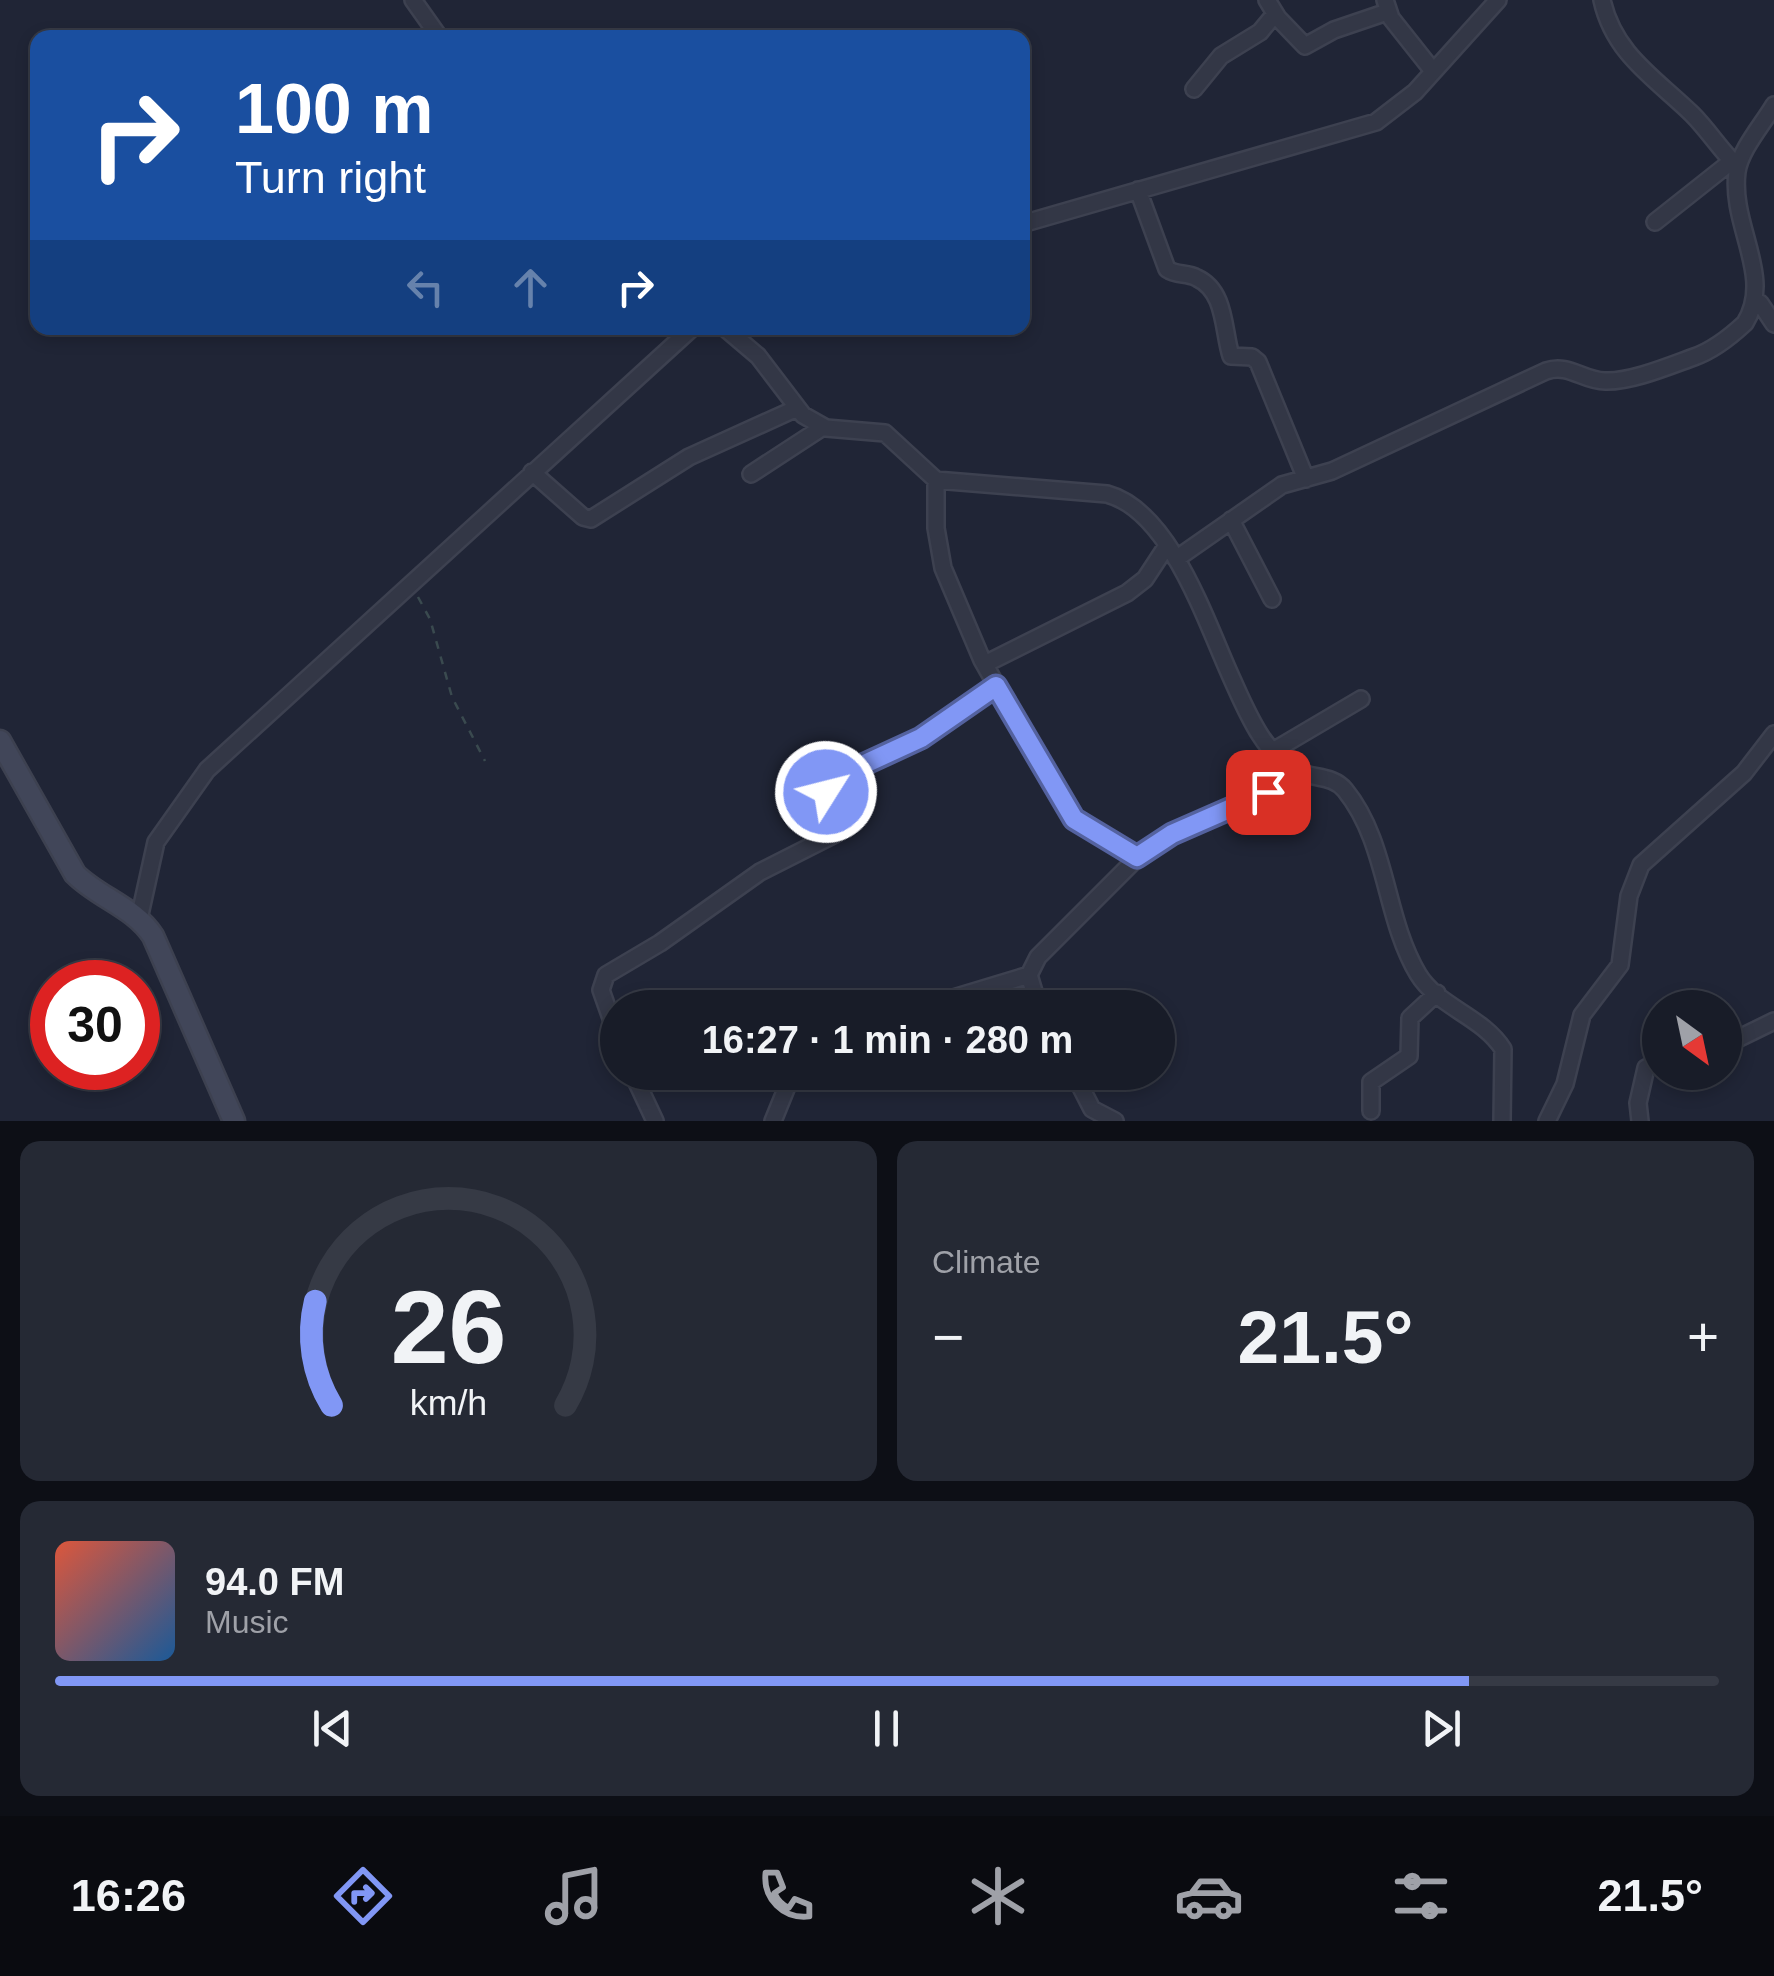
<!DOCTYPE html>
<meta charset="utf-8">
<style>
body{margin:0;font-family:Helvetica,sans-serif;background:#252934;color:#f1f3f6;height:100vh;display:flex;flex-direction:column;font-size:38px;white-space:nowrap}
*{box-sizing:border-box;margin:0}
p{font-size:32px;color:#9fa1a8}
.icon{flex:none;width:55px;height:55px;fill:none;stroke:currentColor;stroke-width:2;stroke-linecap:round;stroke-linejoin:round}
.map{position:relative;height:1121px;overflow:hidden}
.side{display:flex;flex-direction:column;gap:20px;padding:20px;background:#0d0f16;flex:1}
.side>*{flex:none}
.guide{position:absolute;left:30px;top:30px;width:1000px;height:305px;border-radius:20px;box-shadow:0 5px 15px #0003,0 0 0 2px #363a45;background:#1a4fa0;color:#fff;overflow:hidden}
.needle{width:65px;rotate:147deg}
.buttons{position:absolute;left:1642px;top:990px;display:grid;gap:20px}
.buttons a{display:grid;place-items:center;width:100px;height:100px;border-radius:50%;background:#181c28;box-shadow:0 5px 15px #0003,0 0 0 2px #363a45;font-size:50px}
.speed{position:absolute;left:30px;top:960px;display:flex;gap:20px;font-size:50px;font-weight:700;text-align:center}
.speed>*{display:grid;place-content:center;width:130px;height:130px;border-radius:50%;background:#181c28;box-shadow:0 5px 15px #0003,0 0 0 2px #363a45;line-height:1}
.speed .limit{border:15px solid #d22;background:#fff;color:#111}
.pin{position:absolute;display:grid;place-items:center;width:85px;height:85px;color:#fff;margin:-42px;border-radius:20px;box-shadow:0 5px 15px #0006}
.me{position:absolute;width:110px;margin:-55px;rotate:54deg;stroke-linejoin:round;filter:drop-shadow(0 0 8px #0008)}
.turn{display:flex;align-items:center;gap:35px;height:210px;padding:0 40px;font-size:45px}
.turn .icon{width:130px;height:130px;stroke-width:2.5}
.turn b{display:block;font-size:70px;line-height:85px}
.lanes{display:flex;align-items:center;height:95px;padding:0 40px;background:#0003;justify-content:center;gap:50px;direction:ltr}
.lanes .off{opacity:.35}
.big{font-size:75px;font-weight:600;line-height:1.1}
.side .tile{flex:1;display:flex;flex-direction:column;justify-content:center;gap:15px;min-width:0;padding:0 35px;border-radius:20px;background:#252934}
.side .dial{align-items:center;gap:0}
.dial svg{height:260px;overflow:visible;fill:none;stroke:#363a45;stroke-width:7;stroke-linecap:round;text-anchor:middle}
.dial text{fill:#f1f3f6;stroke:none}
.song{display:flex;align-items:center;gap:30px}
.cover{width:120px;height:120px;border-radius:15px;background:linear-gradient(135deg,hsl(10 70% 55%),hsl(210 70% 35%))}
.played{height:10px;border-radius:5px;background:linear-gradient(90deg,#8197f5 85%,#363a45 85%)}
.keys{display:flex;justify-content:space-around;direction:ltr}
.heat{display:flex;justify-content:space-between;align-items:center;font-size:55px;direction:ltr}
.side .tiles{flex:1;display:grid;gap:20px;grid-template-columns:1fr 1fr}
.tile:last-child{grid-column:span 2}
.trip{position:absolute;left:600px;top:990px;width:575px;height:100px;border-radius:50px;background:#181c28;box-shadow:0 5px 15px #0003,0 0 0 2px #363a45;font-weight:600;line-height:100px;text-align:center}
.dock{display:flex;height:160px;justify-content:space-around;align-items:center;background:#0a0b10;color:#9fa1a8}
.dock .icon{width:70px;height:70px}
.dock .on{color:#8197f5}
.dock b{font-size:45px;color:#f1f3f6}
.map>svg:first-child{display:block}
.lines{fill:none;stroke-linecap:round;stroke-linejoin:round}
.street-casing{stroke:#3d4150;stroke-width:20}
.secondary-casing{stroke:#3d4150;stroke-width:25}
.path{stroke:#3a4a4f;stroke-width:2.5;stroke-dasharray:8 8;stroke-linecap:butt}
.street{stroke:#333746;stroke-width:15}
.secondary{stroke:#414659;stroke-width:20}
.route-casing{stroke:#54629f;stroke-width:25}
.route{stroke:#8197f5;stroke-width:18}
</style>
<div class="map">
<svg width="1774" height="1121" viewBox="0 0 1774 1121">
<rect width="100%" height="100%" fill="#202536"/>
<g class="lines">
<defs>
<path id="street" d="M413,0l27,38
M1267,0l11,18 27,28 29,-16 53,-18
M1385,0l6,18 42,53
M1602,0c12,54 53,78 90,114 17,17 29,37 46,53
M1194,89l27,-33 39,-24 15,-18
M1138,190l29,79c10,7 20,3 30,9 29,13 26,53 34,78l21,1 6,5 48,117
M1655,222l77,-61
M1022,224l354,-102 39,-30 83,-92
M1760,303l14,21
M725,328l33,28 45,59 23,13 59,5 51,47 171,14c64,17 100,131 125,185 14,31 32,76 65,92 16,8 36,4 48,19 43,53 39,127 73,184 20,33 64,42 85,75l-1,72
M532,472l51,45 8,2 98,-62 106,-48
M751,474l72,-47
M936,480v48l7,40 39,92 85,150 13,15 57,32
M1231,520l41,79
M1176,559l106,-74 50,-14 214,-100c23,-8 37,10 59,10 26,1 64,-15 89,-24 20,-7 36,-20 51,-34 29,-47 -15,-97 -8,-151 3,-22 26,-48 37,-67
M985,664l142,-71 18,-14 21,-32
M1273,751l88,-52
M139,919l17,-77 51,-72 485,-442
M920,1008l109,-33
M1039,1008l-10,-33 9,-18 108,-108 156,-75
M618,1038l-17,-48 5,-15 54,-32 100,-71 79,-40 2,-8 -15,-32 4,-12 91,-42 75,-52
M1725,1045l49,-24
M632,1072l23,49
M1073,1072l19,37 23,12
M1371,1111v-29l38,-26 1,-38 27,-25
M773,1121l20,-49
M1547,1121l18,-37 17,-69 38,-50 9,-69 12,-31 103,-92 30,-39
M1640,1121l-2,-18 8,-35 14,-6"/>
<path id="secondary" d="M0,741l75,133c24,24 59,33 78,62l81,185"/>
</defs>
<use href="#street" class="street-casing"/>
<use href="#secondary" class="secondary-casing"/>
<path class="path" d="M418,597l12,22 22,78 33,64"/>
<use href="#street" class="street"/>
<use href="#secondary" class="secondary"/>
</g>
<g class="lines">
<defs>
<path id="route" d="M826,792l4,-12 91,-42 75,-52 78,133 63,38 35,-23 96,-42"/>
</defs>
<use href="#route" class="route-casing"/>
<use href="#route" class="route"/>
</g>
</svg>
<div class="buttons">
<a><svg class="needle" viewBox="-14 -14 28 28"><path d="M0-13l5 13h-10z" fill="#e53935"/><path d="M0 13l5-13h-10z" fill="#9fa1a8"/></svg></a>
</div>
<div class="speed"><div class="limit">30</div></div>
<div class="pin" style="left:1268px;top:792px;background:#d93025"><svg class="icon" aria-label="arrive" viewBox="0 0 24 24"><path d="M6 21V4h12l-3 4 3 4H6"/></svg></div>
<svg class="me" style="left:826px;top:792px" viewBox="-20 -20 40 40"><circle r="17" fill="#8197f5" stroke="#fff" stroke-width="3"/><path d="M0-11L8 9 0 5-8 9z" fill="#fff"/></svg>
<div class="trip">16:27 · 1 min · 280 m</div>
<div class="guide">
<div class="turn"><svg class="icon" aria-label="right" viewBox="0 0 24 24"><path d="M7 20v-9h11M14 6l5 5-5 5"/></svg><div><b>100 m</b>Turn right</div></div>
<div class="lanes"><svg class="icon off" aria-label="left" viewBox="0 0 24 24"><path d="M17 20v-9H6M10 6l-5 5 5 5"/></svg><svg class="icon off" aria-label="ahead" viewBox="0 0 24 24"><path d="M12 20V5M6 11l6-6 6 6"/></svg><svg class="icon" aria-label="right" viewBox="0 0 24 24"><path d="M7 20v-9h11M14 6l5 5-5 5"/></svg></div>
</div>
</div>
<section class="side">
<div class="tiles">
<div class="tile dial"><svg viewBox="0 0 100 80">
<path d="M14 69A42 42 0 1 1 86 69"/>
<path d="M14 69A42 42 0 0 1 9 37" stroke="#8197f5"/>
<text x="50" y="56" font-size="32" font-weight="700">26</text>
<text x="50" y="72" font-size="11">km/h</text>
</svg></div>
<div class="tile"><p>Climate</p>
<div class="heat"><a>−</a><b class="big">21.5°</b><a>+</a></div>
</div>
<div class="tile">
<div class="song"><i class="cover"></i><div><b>94.0 FM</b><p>Music</p></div></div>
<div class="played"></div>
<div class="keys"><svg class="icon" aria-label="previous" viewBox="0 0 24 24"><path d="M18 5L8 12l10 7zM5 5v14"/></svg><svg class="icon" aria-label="pause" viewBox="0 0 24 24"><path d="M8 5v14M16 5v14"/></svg><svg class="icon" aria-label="next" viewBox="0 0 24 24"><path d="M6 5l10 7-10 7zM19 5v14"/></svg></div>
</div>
</div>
</section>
<nav class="dock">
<b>16:26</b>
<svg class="icon on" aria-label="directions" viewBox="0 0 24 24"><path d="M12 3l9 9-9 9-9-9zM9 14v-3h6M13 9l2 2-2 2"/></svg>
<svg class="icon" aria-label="music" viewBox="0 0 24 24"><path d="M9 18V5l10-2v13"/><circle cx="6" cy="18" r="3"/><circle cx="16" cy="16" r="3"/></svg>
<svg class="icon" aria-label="phone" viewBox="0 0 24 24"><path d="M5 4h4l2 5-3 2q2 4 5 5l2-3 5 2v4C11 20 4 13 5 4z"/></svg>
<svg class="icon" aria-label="climate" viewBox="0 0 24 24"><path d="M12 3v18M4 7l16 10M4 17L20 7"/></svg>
<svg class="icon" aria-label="car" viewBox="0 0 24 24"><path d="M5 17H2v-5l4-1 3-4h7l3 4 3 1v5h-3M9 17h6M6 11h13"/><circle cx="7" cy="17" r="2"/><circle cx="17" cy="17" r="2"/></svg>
<svg class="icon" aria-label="filters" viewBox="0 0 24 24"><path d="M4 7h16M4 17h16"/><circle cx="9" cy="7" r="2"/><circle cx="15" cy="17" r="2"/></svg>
<b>21.5°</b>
</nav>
